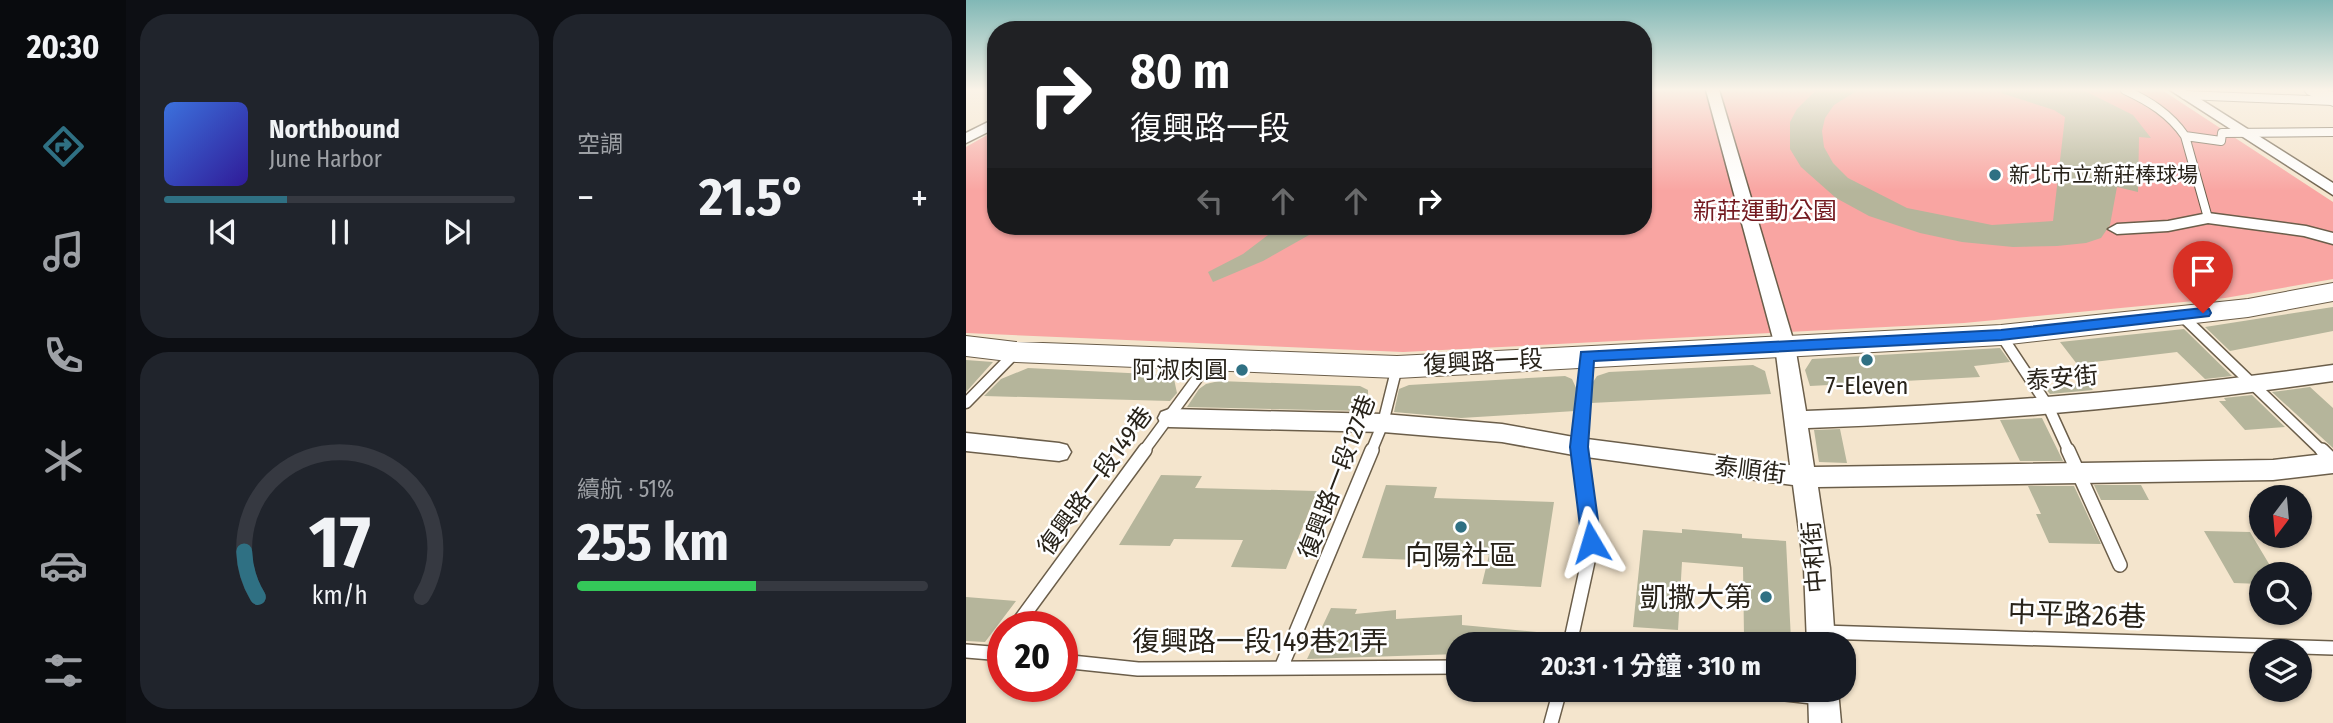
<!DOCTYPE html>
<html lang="zh-TW">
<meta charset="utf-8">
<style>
body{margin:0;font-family:"Fira Sans Condensed","Noto Sans TC",sans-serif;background:#20242c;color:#f1f3f6;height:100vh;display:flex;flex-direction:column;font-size:26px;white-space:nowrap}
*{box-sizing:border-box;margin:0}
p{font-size:23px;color:#9ea1a6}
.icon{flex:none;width:38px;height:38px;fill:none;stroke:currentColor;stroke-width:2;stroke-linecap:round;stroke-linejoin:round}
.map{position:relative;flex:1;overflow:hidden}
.sheet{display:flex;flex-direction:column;gap:14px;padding:14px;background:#0d0f14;width:840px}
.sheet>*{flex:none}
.top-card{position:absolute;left:21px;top:21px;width:665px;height:214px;border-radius:28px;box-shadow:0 2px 5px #0004;background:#202124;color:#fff;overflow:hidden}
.needle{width:46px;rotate:196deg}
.fabs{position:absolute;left:1283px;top:485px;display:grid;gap:14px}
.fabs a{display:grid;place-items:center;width:63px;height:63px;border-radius:50%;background:#171b24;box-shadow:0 2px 5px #0004;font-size:35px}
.speed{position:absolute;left:21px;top:611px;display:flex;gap:14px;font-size:35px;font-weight:700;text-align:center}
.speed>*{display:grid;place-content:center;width:91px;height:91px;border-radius:50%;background:#171b24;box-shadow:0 2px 5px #0004;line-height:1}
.speed .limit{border:10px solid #d22;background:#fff;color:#111}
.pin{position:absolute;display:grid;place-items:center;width:60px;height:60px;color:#fff;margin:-72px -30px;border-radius:50% 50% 50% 0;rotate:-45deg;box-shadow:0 0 7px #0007}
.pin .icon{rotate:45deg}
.me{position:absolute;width:77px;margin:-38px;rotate:353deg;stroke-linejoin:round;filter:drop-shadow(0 0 5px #0008)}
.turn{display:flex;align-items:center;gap:24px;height:147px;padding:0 28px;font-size:32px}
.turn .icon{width:91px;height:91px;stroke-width:2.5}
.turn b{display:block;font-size:49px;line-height:60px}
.lanes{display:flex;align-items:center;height:66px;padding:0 28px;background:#0003;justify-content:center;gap:35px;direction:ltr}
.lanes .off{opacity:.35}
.big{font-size:52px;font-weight:700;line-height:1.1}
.sheet .widget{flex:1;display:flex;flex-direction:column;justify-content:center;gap:10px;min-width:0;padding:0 24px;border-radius:28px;background:#20242c}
.sheet .dial{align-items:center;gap:0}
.dial svg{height:182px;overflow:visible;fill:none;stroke:#363941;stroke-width:7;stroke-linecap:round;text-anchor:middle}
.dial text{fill:#f1f3f6;stroke:none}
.song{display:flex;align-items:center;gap:21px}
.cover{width:84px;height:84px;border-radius:10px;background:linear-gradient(135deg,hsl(220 70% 55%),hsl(250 70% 35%))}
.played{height:7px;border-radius:4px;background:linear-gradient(90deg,#2f7083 35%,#363941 35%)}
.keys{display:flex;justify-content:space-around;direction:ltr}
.heat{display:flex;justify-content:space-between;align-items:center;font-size:38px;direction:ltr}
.charge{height:10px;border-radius:5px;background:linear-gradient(90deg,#34c759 51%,#363941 0)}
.sheet .tiles{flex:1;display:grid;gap:14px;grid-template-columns:repeat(2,1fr)}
.trip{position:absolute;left:480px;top:632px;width:410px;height:70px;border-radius:28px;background:#171b24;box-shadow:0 2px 5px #0004;font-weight:700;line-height:70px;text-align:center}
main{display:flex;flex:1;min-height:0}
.tab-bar{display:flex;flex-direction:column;width:126px;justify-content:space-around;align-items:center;background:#090b0e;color:#9ea1a6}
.tab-bar .icon{width:49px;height:49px}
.tab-bar .selected{color:#2f7083}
.tab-bar b{font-size:32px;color:#f1f3f6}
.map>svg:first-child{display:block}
.green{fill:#f9a5a2}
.building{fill:#b5b59b}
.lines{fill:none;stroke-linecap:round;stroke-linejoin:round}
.lane-far2-casing{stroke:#6b5e4a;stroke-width:10}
.lane-far1-casing{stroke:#6b5e4a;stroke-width:13}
.lane-casing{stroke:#6b5e4a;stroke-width:16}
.street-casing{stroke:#6b5e4a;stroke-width:3}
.secondary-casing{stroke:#6b5e4a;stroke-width:2}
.lane-far2{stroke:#fff;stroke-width:8}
.lane-far1{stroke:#fff;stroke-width:10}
.lane{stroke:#fff;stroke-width:13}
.street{fill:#fff;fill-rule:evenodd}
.secondary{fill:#fff;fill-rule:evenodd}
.route{fill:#1a73e8;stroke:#114b97;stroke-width:2}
.poi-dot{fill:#2f7083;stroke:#fff;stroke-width:2.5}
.labels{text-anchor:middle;stroke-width:5;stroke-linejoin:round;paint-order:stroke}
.far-poi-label{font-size:21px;fill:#28231a;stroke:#fff;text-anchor:start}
.park-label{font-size:24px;fill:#741a20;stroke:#fff}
.street-label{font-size:24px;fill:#28231a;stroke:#fff}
.poi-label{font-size:24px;fill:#28231a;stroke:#fff;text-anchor:end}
.near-poi-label{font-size:28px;fill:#28231a;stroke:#fff}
.near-street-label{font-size:28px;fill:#28231a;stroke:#fff}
</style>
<main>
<nav class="tab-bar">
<b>20:30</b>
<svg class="icon selected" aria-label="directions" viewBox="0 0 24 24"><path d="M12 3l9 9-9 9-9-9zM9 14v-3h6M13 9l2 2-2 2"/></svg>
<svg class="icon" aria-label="music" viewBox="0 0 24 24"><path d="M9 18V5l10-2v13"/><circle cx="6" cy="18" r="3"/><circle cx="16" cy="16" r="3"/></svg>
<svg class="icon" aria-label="phone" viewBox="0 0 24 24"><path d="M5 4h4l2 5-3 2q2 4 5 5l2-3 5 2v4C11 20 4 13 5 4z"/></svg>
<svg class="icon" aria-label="climate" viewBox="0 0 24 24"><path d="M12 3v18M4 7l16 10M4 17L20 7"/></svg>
<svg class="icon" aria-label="car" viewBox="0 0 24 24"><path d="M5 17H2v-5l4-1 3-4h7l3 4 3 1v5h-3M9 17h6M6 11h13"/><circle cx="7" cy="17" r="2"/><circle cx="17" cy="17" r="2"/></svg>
<svg class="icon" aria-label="filters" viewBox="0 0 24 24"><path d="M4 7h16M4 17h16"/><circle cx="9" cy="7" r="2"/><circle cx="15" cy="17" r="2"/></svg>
</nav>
<section class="sheet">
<div class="tiles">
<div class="widget">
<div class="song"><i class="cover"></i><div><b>Northbound</b><p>June Harbor</p></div></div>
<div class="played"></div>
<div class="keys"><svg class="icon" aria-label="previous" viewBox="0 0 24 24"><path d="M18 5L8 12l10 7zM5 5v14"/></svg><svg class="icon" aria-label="pause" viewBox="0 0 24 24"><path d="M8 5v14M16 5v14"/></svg><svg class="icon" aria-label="next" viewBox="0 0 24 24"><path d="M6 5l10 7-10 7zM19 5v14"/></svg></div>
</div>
<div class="widget"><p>空調</p>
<div class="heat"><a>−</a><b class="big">21.5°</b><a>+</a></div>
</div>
<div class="widget dial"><svg viewBox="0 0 100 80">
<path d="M14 69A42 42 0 1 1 86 69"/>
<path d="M14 69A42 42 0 0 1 8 49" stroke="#2f7083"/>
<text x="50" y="56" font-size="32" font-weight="700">17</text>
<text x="50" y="72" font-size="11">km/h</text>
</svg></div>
<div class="widget"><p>續航 · 51%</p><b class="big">255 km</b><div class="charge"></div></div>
</div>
</section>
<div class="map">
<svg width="1367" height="723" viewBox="0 0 1367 723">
<rect width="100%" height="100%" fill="#f4e5cd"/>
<path class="green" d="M677,90h519l171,112v77l-108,19 -261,25 -561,29 -437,-19v-186l30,-17v96h647z"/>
<path class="building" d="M850,90h42l-24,15 -9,13 -3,13 2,16 9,16 15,15 59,30 85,17 61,-4 12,-104 -11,-7 -53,-17v-3h82l50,25 18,23 -12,-1 -1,55 -21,-5 -7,38 -9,13 -15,5 -29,3 -44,1 -51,-5 -42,-9 -51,-17 -33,-18 -35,-31 -11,-18v-27l7,-13z
M314,226h45l-62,35 -50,21 -5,-10 35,-18z
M1367,307v24l-103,20 -25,-24z
M1218,329l48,47 -27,3 -28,-27 -100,12 -17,-22z
M1034,348l10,14 -36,4 6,11 -170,9 -5,-16 7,-11z
M0,360l27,2 -27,30z
M787,365l12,6 6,23 -180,9 2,-21 4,-6 12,-4z
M62,368l140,7 6,4 3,14 -7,8 -186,-5 17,-17z
M599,376l7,3 5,11 -2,21 -114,7 -67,-6 5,-23 10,-4z
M253,381l141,5 8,4v7l-6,14 -175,-4 12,-18 7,-5z
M1121,383l6,7 -43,4 -5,-6z
M1344,387l23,21v40l-61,-56z
M1286,395l33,32 -40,3 -26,-29h7l-2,-3z
M1076,418l21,43h-43l-20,-41z
M874,429l7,34 -28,-1 -5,-32z
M195,475l41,1 -7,12 122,3 -31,78 -55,-2 12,-27 -69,-1 -4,7 -51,-1z
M420,485l51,2 -3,11 120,4 -13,85 -59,-3 7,-29 -70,-3 -2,8 -55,-2z
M1128,485h47l8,15h-48z
M1062,486h46l27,58 -52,-1 -13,-29h5z
M716,529l60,5v4l44,3 5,99 -47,-4 -1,-69 -61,-5 -4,68 -45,-3 10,-97 39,3z
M1238,531l46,1 25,42h-14v10l-27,-1z
M0,597l50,4 -31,41 -19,-1z
M365,608l26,1 -2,5 41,-4v9l66,-4v10l95,9 -1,10h-98v10l-151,5z"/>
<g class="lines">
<defs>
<path id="lane-far2" d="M1159,90c24,11 45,24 60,46l23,82
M1219,95l148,6
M1219,136l36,5 1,-8 111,-1"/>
<path id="lane-far1" d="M1215,315l142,137
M1035,335l47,71 21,46
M0,403l50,-51
M177,452l67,-91
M405,452l12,-29 14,-56
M614,452l7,-96"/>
<path id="lane" d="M1102,450l52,115
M1356,450l11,11
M50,626l129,-176
M856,632l511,16
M604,644l22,-101 -13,-93
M0,651l37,3
M96,661l76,8 320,-2
M315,668l91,-218
M784,690l71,8
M585,723l9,-33"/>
<path id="street" d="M740,90h13l76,256 11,65c176,-6 352,-21 527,-46v16c-174,25 -349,41 -525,47l6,39 459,-7 60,-7v20l-60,7 -455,7 12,81 5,76h-28l-3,-76 -11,-83 -214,-29 -77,-14 -119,-10 -214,-5 -8,-3 -3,-6 3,-6 8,-3 214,5 119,10 77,14 211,27 -15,-119z
M1204,90h16l147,93v12z
M30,118v10l-30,15v-10z
M1242,213l98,13 27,7v11l-29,-8 -96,-13 -40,8 -51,3 -9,-5 9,-5 51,-3z
M0,433l93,10 8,2 4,7 -4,7 -8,2 -93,-10z
M842,690h30l3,33h-32z"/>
<path id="secondary" d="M1338,90h24l5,2v14l-26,-12z
M1367,283v18l-85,16 -247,28 -604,33 -381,-16 -50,-6v-20l50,6 381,14 604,-31 247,-26z"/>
</defs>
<use href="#lane-far2" class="lane-far2-casing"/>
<use href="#lane-far1" class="lane-far1-casing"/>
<use href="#lane" class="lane-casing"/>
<use href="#street" class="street-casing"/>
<use href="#secondary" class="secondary-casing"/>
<use href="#lane-far2" class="lane-far2"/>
<use href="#lane-far1" class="lane-far1"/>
<use href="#lane" class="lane"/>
<use href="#street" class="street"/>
<use href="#secondary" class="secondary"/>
</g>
<linearGradient id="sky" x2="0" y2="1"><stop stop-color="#81b8b6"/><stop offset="0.47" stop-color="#faf3e8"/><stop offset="1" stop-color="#faf3e8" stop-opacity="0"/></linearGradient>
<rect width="1367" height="191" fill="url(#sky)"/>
<path class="route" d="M1237,308l6,1 2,4 -2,3 -208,24 -407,21 -6,86 13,95 -3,7 -7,2 -7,-2 -2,-7 -12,-95 11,-95 420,-22z"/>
<g class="poi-dot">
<circle cx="1029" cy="175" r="7"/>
<circle cx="901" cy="360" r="7"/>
<circle cx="276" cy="370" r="7"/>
<circle cx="495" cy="527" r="7"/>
<circle cx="800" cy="597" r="7"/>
</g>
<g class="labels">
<g class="far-poi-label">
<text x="1043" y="182">新北市立新莊棒球場</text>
</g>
<g class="park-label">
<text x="799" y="219">新莊運動公園</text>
</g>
<g class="street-label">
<text transform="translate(517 362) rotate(-3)" y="8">復興路一段</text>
<text transform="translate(1096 378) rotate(-5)" y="8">泰安街</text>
<text transform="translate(784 470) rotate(7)" y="8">泰順街</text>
<text transform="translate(371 477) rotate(-69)" y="8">復興路一段127巷</text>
<text transform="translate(129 481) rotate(-54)" y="8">復興路一段149巷</text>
<text transform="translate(848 557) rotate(-95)" y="8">中和街</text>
</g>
<g class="poi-label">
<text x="262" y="378">阿淑肉圓</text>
<text x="901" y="394" text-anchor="middle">7-Eleven</text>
</g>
<g class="near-poi-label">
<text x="495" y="565">向陽社區</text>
<text x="786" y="607" text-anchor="end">凱撒大第</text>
</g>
<g class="near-street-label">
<text transform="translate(1111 614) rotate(2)" y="10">中平路26巷</text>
<text x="294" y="651">復興路一段149巷21弄</text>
</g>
</g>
</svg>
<div class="fabs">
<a><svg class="needle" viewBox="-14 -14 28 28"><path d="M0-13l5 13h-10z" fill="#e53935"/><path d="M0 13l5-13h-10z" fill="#9ea1a6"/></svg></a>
<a><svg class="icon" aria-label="search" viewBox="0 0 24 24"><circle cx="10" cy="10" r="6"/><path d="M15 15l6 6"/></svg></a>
<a><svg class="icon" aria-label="layers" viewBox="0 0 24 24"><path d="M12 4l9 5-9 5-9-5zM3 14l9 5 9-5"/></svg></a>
</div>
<div class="speed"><div class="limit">20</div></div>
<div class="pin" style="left:1237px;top:313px;background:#d93025"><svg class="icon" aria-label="arrive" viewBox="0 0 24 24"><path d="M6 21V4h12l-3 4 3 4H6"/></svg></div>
<svg class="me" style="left:625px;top:542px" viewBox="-20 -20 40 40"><path d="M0-17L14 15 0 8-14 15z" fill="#1a73e8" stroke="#fff" stroke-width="4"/></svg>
<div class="trip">20:31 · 1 分鐘 · 310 m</div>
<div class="top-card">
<div class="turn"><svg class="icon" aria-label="right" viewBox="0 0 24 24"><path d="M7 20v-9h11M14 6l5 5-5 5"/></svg><div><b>80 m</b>復興路一段</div></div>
<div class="lanes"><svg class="icon off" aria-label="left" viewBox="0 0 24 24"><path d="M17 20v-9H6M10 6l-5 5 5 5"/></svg><svg class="icon off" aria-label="ahead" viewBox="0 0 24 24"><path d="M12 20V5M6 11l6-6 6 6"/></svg><svg class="icon off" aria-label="ahead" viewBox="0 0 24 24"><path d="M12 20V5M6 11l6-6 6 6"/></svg><svg class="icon" aria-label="right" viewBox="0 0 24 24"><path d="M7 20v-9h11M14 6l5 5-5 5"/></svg></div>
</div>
</div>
</main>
